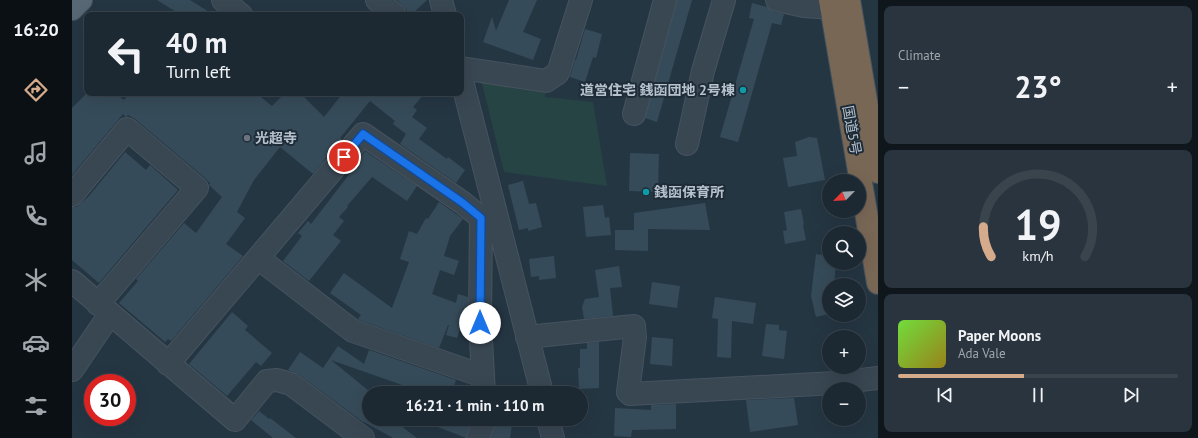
<!DOCTYPE html>
<meta charset="utf-8">
<style>
body{margin:0;font-family:"PT Sans","Noto Sans JP",sans-serif;background:#29343e;color:#f1f3f6;height:100vh;display:flex;flex-direction:column;font-size:15px;white-space:nowrap}
*{box-sizing:border-box;margin:0}
p{font-size:13px;color:#a0a6ac}
.icon{flex:none;width:22px;height:22px;fill:none;stroke:currentColor;stroke-width:2;stroke-linecap:round;stroke-linejoin:round}
.map{position:relative;flex:1;overflow:hidden}
.drawer{display:flex;flex-direction:column;gap:6px;padding:6px;background:#0f161c;width:320px}
.drawer>*{flex:none}
.hud{position:absolute;left:12px;top:12px;width:380px;height:84px;border-radius:8px;box-shadow:0 4px 16px #0002,0 0 0 1px #3a444d;background:#1c2832;color:#f1f3f6;overflow:hidden}
.needle{width:26px;rotate:246deg}
.buttons{position:absolute;left:750px;top:174px;display:grid;gap:8px}
.buttons a{display:grid;place-items:center;width:44px;height:44px;border-radius:50%;background:#1c2832;box-shadow:0 4px 16px #0002,0 0 0 1px #3a444d;font-size:20px}
.speed{position:absolute;left:12px;top:374px;display:flex;gap:8px;font-size:20px;font-weight:700;text-align:center}
.speed>*{display:grid;place-content:center;width:52px;height:52px;border-radius:50%;background:#1c2832;box-shadow:0 4px 16px #0002,0 0 0 1px #3a444d;line-height:1}
.speed .limit{border:6px solid #d22;background:#fff;color:#111}
.pin{position:absolute;display:grid;place-items:center;width:34px;height:34px;color:#fff;margin:-17px;border:2px solid #fff;border-radius:50%;box-shadow:0 1px 4px #0007}
.me{position:absolute;width:44px;margin:-22px;rotate:0deg;stroke-linejoin:round;filter:drop-shadow(0 0 3px #0008)}
.turn{display:flex;align-items:center;gap:14px;height:84px;padding:0 16px;font-size:18px}
.turn .icon{width:52px;height:52px;stroke-width:2.5}
.turn b{display:block;font-size:28px;line-height:34px}
.big{font-size:30px;font-weight:800;line-height:1.1}
.drawer .card{flex:1;display:flex;flex-direction:column;justify-content:center;gap:6px;min-width:0;padding:0 14px;border-radius:8px;background:#29343e}
.drawer .dial{align-items:center;gap:0}
.dial svg{height:104px;overflow:visible;fill:none;stroke:#3a444d;stroke-width:7;stroke-linecap:round;text-anchor:middle}
.dial text{fill:#f1f3f6;stroke:none}
.song{display:flex;align-items:center;gap:12px}
.cover{width:48px;height:48px;border-radius:6px;background:linear-gradient(135deg,hsl(100 70% 55%),hsl(50 70% 35%))}
.played{height:4px;border-radius:2px;background:linear-gradient(90deg,#d6ab8b 45%,#3a444d 45%)}
.keys{display:flex;justify-content:space-around;direction:ltr}
.heat{display:flex;justify-content:space-between;align-items:center;font-size:22px;direction:ltr}
.trip{position:absolute;left:290px;top:386px;width:226px;height:40px;border-radius:20px;background:#1c2832;box-shadow:0 4px 16px #0002,0 0 0 1px #3a444d;font-weight:800;line-height:40px;text-align:center}
main{display:flex;flex:1;min-height:0}
.menu{display:flex;flex-direction:column;width:72px;justify-content:space-around;align-items:center;background:#0b1014;color:#a0a6ac}
.menu .icon{width:28px;height:28px}
.menu .current{color:#d6ab8b}
.menu b{font-size:18px;color:#f1f3f6}
.map>svg:first-child{display:block}
.green{fill:#274444}
.building{fill:#364b59}
.lines{fill:none;stroke-linecap:round;stroke-linejoin:round}
.minor-casing{stroke:#46535f;stroke-width:24}
.major-casing{stroke:#46535f;stroke-width:24}
.highway-casing{stroke:#44525d;stroke-width:24}
.minor{stroke:#394753;stroke-width:22}
.major{stroke:#576773;stroke-width:22}
.highway{stroke:#796756;stroke-width:22}
.route-casing{stroke:#114b97;stroke-width:10}
.route{stroke:#1a73e8;stroke-width:7}
.culture-dot{fill:#0f9aa8;stroke:#1e2c38;stroke-width:1.5}
.worship-dot{fill:#6b7280;stroke:#1e2c38;stroke-width:1.5}
.labels{text-anchor:middle;stroke-width:4;stroke-linejoin:round;paint-order:stroke}
.poi-label{font-size:14px;font-weight:bold;fill:#b6c2cd;stroke:#1e2c38;text-anchor:start}
.street-label{font-size:14px;fill:#b6c2cd;stroke:#1e2c38}
</style>
<main>
<nav class="menu">
<b>16:20</b>
<svg class="icon current" aria-label="directions" viewBox="0 0 24 24"><path d="M12 3l9 9-9 9-9-9zM9 14v-3h6M13 9l2 2-2 2"/></svg>
<svg class="icon" aria-label="music" viewBox="0 0 24 24"><path d="M9 18V5l10-2v13"/><circle cx="6" cy="18" r="3"/><circle cx="16" cy="16" r="3"/></svg>
<svg class="icon" aria-label="phone" viewBox="0 0 24 24"><path d="M5 4h4l2 5-3 2q2 4 5 5l2-3 5 2v4C11 20 4 13 5 4z"/></svg>
<svg class="icon" aria-label="climate" viewBox="0 0 24 24"><path d="M12 3v18M4 7l16 10M4 17L20 7"/></svg>
<svg class="icon" aria-label="car" viewBox="0 0 24 24"><path d="M5 17H2v-5l4-1 3-4h7l3 4 3 1v5h-3M9 17h6M6 11h13"/><circle cx="7" cy="17" r="2"/><circle cx="17" cy="17" r="2"/></svg>
<svg class="icon" aria-label="filters" viewBox="0 0 24 24"><path d="M4 7h16M4 17h16"/><circle cx="9" cy="7" r="2"/><circle cx="15" cy="17" r="2"/></svg>
</nav>
<div class="map">
<svg width="806" height="438" viewBox="0 0 806 438">
<rect width="100%" height="100%" fill="#253643"/>
<path class="green" d="M410,83l63,10v4l48,5 14,84 -103,-14z"/>
<path class="building" d="M85,0h33l24,15h-33z
M325,0h30l-16,15h-4v-5z
M437,0h28l-14,32 18,7 -8,21 -50,-18 9,-25 4,14z
M605,0h15l-35,122 -12,-4z
M680,3l15,4 7,5 10,2 -3,11 -9,-2 -34,119 -18,-5 34,-118 -5,-1z
M513,29l17,5 -6,24 -3,-1 -8,25 -15,-5 5,-17h1z
M15,93h28l9,7 5,-7h127l16,13 13,-13h15l24,24 19,-24h82l-12,14 4,3 -5,7 15,11 -8,11 28,20 1,-2 17,13 -9,13 -56,-39 6,-10 -13,-10 2,-3 -25,-20 -30,37 2,1 -29,35 -33,-27 -26,33 -17,32 8,6 -19,26 17,12 -72,85 -3,-2 -3,3 -46,-39 19,-22 -2,-2 48,-56 12,10 26,-36 -13,-12 1,-2 -5,-5 -70,-59 -7,-4 -2,2 -3,-3 -51,61v-67z
M737,137l8,1 8,42 -37,7 -5,-29 14,-2 -2,-14z
M293,151l52,35 -10,15 -35,-24 -25,29 1,1 -9,10 5,4 -11,14 8,6 -32,40 -26,-20 19,-25 -4,-3 10,-12 3,3 47,-61h-1z
M53,152l21,18 4,-5 28,25 -79,93 -27,-23v-53h5l12,-11z
M558,153l29,1 -1,38 -29,-1z
M451,181l6,23 7,-1 6,24 -14,4v-3l-9,2 -11,-45z
M367,202l24,17 -13,17 -6,20 15,5 -5,14 -14,-5 -8,24 24,9 2,-9 10,3v29l-2,5 -6,-2 -3,9 -11,-3 3,-10h-1l-9,23 -80,-28 -1,-1 3,-4 -31,-22 14,-20 48,35 17,-46 -9,-3 9,-28 8,3 9,-16 2,1z
M633,203l5,27 -62,-1v22l-33,-1v-20h19v-17z
M531,205l2,13 4,-1 2,18 -25,2 -3,-30z
M729,209l3,15 -1,1 3,15 -21,4 -2,-13 4,-1 -3,-18z
M744,254l13,2v7h7l-2,22h-5v7l-6,-1 6,23 -13,3 -5,-21z
M482,256l2,22 -17,2v-4l-8,1 -2,-18z
M547,266l3,21 -12,1 3,28 -29,3 -2,-12 3,-8 14,-2 -4,-27z
M580,282l28,4 -3,22 -28,-4z
M643,297l41,6 -3,21 -21,-3 -1,37 -14,-1 1,-38 -6,-1z
M160,312l16,14 -3,4 27,23 -11,13 -5,-4 -29,34 -38,-32z
M694,324l13,1v5l8,1 -3,28 -22,-3z
M580,337l21,2 -1,27 -22,-2z
M527,342v46l-20,1 -1,-21h2v-19h7v-6z
M266,346l26,18 5,-14 87,30 -4,13h-13l-15,-5 -2,4 -91,-32 38,31 -1,10 1,1v17h23l25,19h-24l-29,-16h-1l-65,-48 -10,-4 12,-18 23,16z
M722,398l4,27 -48,7 -4,-32z
M604,404v25l-44,1 -1,7 -17,-1 1,-28 36,2v-5z
M187,411l10,8 1,-1 26,20h-23l-22,-18z
M348,419h44l7,2 -5,17 -46,-18z
M425,419h16l-3,19h-19z"/>
<g class="lines">
<defs>
<path id="minor" d="M151,0l18,15
M305,0l18,15
M369,0l4,15
M705,0l27,6 28,2
M389,68l85,13 12,-8 23,-73
M389,77l81,316
M562,114l31,-114
M615,144l16,-73 21,-71
M0,195l55,-66 70,59 -99,116
M409,218l-1,105 4,70
M186,258l95,73 130,45
M0,281l163,139 32,-39 10,-1 14,4 72,54
M455,337l107,-11 1,11 -7,55 2,2 206,-11 42,-5
M96,364l195,-230 100,69 18,15 15,-4
M0,370l38,-56
M476,419l5,19
M406,438l7,-19"/>
<path id="major" d="M0,9l9,-9"/>
<path id="highway" d="M758,0l48,283
M777,0l29,172"/>
</defs>
<use href="#minor" class="minor-casing"/>
<use href="#major" class="major-casing"/>
<use href="#highway" class="highway-casing"/>
<use href="#minor" class="minor"/>
<use href="#major" class="major"/>
<use href="#highway" class="highway"/>
</g>
<g class="lines">
<defs>
<path id="route" d="M272,157l19,-23 100,69 18,15 -1,105"/>
</defs>
<use href="#route" class="route-casing"/>
<use href="#route" class="route"/>
</g>
<g class="culture-dot">
<circle cx="671" cy="90" r="4"/>
<circle cx="574" cy="192" r="4"/>
</g>
<circle class="worship-dot" cx="175" cy="138" r="4"/>
<g class="labels">
<g class="poi-label">
<text x="663" y="95" text-anchor="end">道営住宅 銭函団地 2号棟</text>
<text x="183" y="143">光超寺</text>
<text x="582" y="197">銭函保育所</text>
</g>
<g class="street-label">
<text transform="translate(780 130) rotate(80)" y="5">国道5号</text>
</g>
</g>
</svg>
<div class="buttons">
<a><svg class="needle" viewBox="-14 -14 28 28"><path d="M0-13l5 13h-10z" fill="#e53935"/><path d="M0 13l5-13h-10z" fill="#a0a6ac"/></svg></a>
<a><svg class="icon" aria-label="search" viewBox="0 0 24 24"><circle cx="10" cy="10" r="6"/><path d="M15 15l6 6"/></svg></a>
<a><svg class="icon" aria-label="layers" viewBox="0 0 24 24"><path d="M12 4l9 5-9 5-9-5zM3 14l9 5 9-5"/></svg></a>
<a>+</a>
<a>−</a>
</div>
<div class="speed"><div class="limit">30</div></div>
<div class="pin" style="left:272px;top:157px;background:#d93025"><svg class="icon" aria-label="arrive" viewBox="0 0 24 24"><path d="M6 21V4h12l-3 4 3 4H6"/></svg></div>
<svg class="me" style="left:408px;top:323px" viewBox="-20 -20 40 40"><circle r="19" fill="#fff"/><path d="M0-13L10 11 0 6-10 11z" fill="#1a73e8"/></svg>
<div class="trip">16:21 · 1 min · 110 m</div>
<div class="hud">
<div class="turn"><svg class="icon" aria-label="left" viewBox="0 0 24 24"><path d="M17 20v-9H6M10 6l-5 5 5 5"/></svg><div><b>40 m</b>Turn left</div></div>
</div>
</div>
<section class="drawer">
<div class="card"><p>Climate</p>
<div class="heat"><a>−</a><b class="big">23°</b><a>+</a></div>
</div>
<div class="card dial"><svg viewBox="0 0 100 80">
<path d="M14 69A42 42 0 1 1 86 69"/>
<path d="M14 69A42 42 0 0 1 8 46" stroke="#d6ab8b"/>
<text x="50" y="56" font-size="32" font-weight="700">19</text>
<text x="50" y="72" font-size="11">km/h</text>
</svg></div>
<div class="card">
<div class="song"><i class="cover"></i><div><b>Paper Moons</b><p>Ada Vale</p></div></div>
<div class="played"></div>
<div class="keys"><svg class="icon" aria-label="previous" viewBox="0 0 24 24"><path d="M18 5L8 12l10 7zM5 5v14"/></svg><svg class="icon" aria-label="pause" viewBox="0 0 24 24"><path d="M8 5v14M16 5v14"/></svg><svg class="icon" aria-label="next" viewBox="0 0 24 24"><path d="M6 5l10 7-10 7zM19 5v14"/></svg></div>
</div>
</section>
</main>
